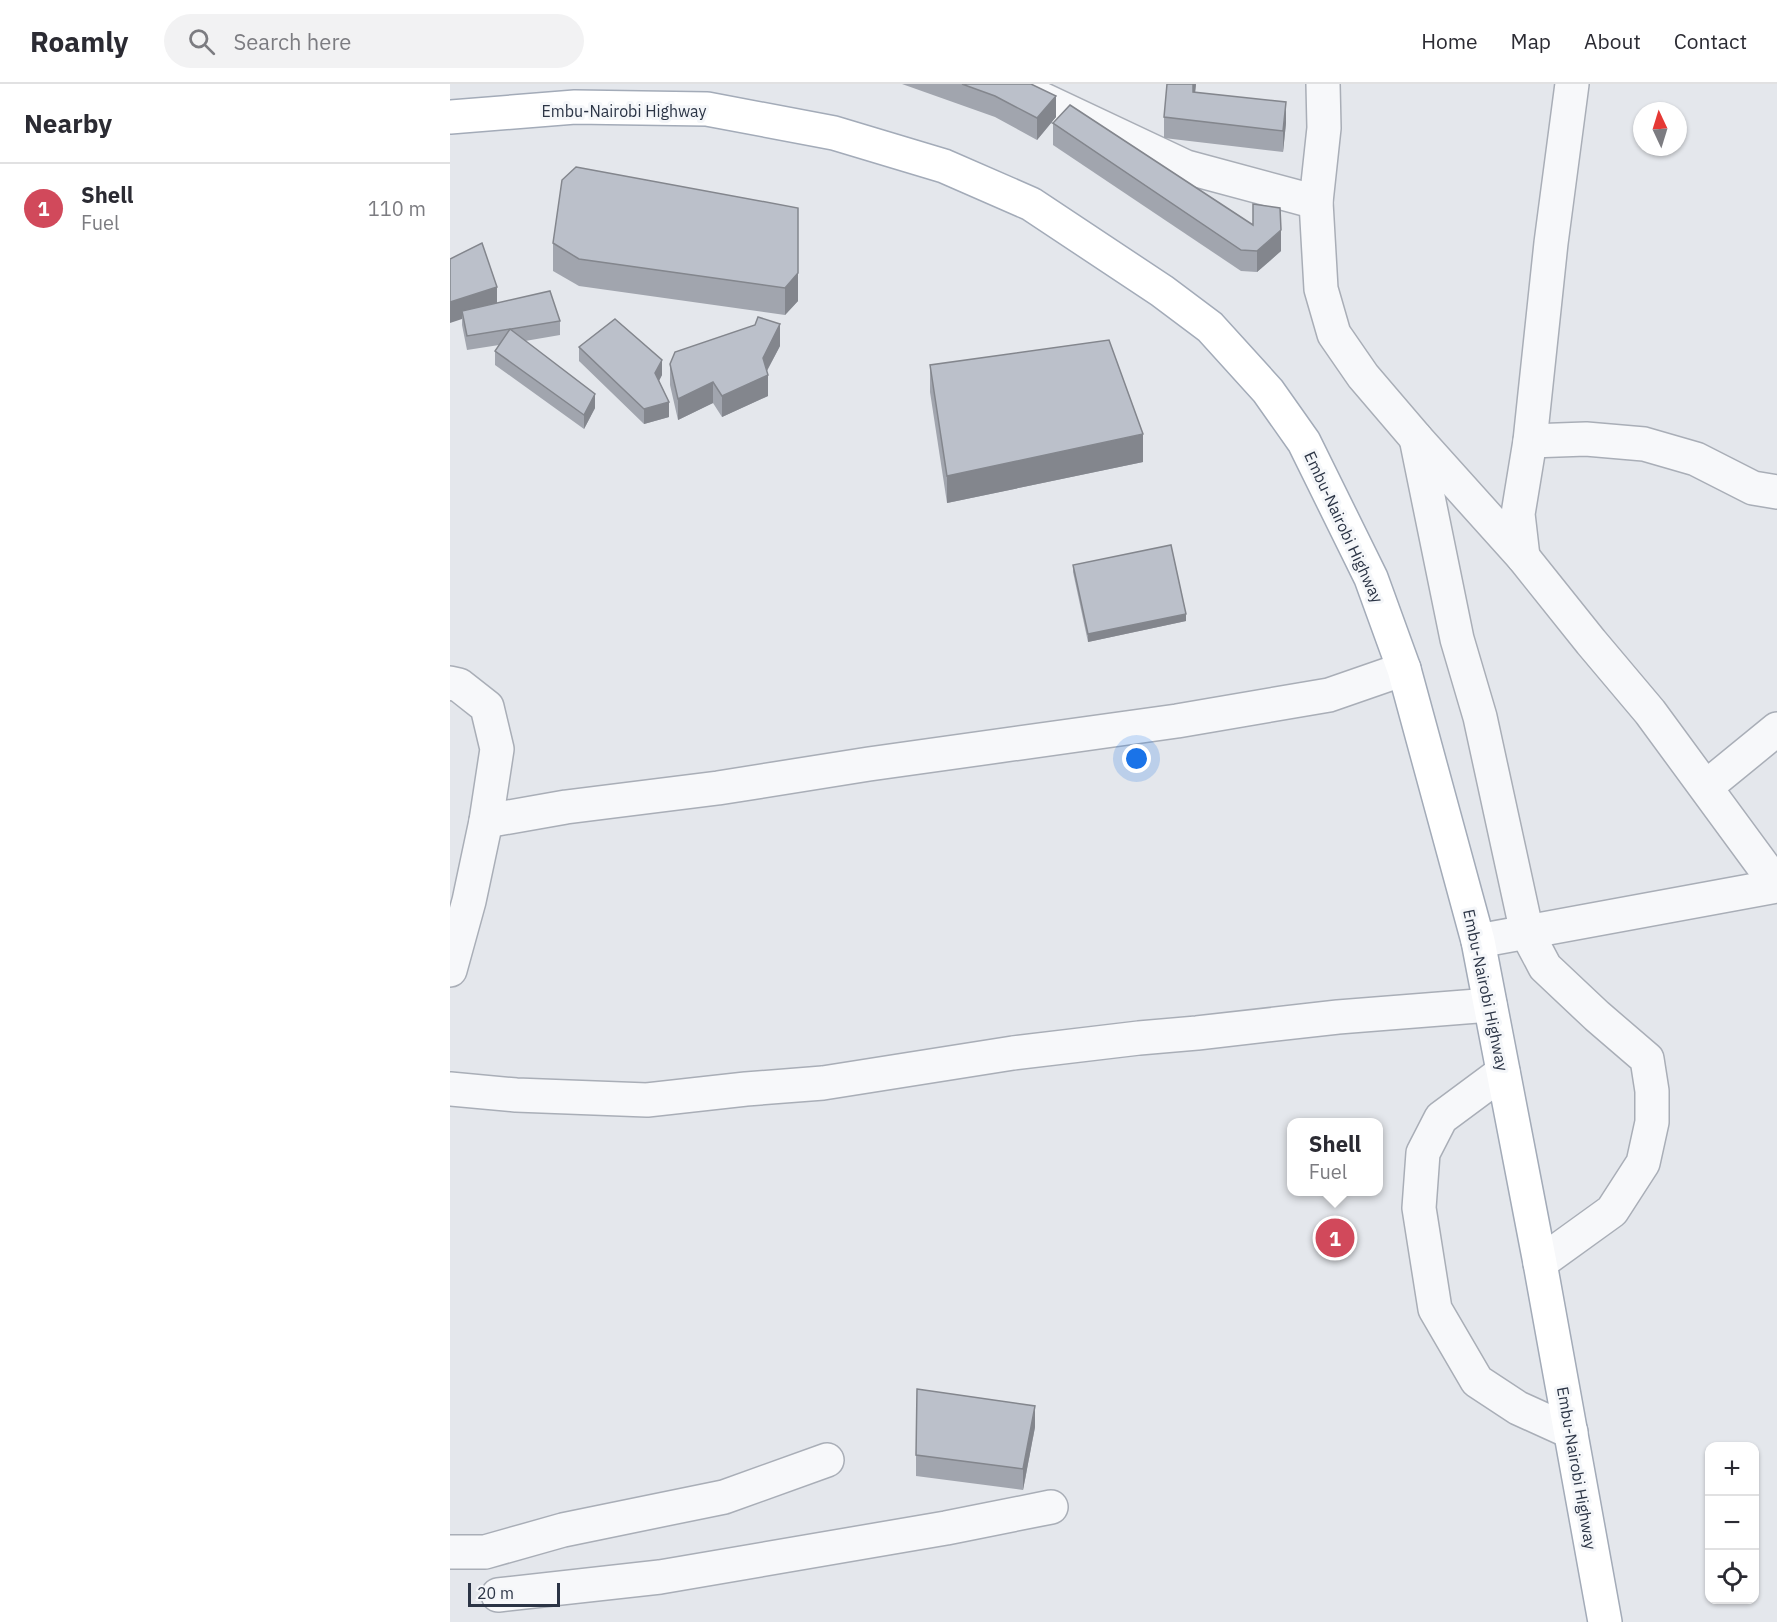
<!DOCTYPE html>
<meta charset="utf-8">
<style>
:root{--surface:#fff;--page:#f2f2f3;--text:#2b2b33;--muted:#7c7c81;--line:#e1e1e2;--accent:#d1495b}
body{margin:0;font-family:"IBM Plex Sans",sans-serif;background:var(--page);color:var(--text)}
.controls{position:absolute;right:18px;bottom:18px;display:grid;overflow:hidden;border-radius:12px;box-shadow:0 2px 4px #0004}
.controls button{width:54px;height:54px;display:grid;place-items:center;padding:0;border:0;border-bottom:2px solid var(--line);background:var(--surface);color:var(--text);font:30px sans-serif}
.compass{position:absolute;left:1183px;top:18px;width:54px;height:54px;border-radius:50%;background:var(--surface);box-shadow:0 2px 4px #0004;rotate:356deg}
.scale{position:absolute;left:18px;bottom:15px;width:92px;box-sizing:border-box;padding-left:6px;border:3px solid #2b3445;border-top:0;font-size:16px;line-height:21px;white-space:nowrap;color:#2b3445;-webkit-text-stroke:4px #f4f6f9;paint-order:stroke}
.you{position:absolute;left:687px;top:675px;width:21px;height:21px;margin:-15px;border:4px solid #fff;border-radius:50%;background:#1a73e8;box-shadow:0 0 0 9px #1a73e833}
.badge{display:grid;place-items:center;width:39px;height:39px;border-radius:50%;background:var(--accent);color:#fff;font-size:20px;font-weight:700}
.pin{position:absolute;translate:-50% -50%;border:3px solid #fff;box-shadow:0 2px 6px #0006}
.popup{position:absolute;left:837px;top:1034px;width:96px;height:78px;box-sizing:border-box;display:grid;place-content:center;border-radius:12px;background:var(--surface);filter:drop-shadow(0 2px 4px #0005);font-size:20px;white-space:nowrap;color:var(--muted)}
.popup b{font-size:22px;color:var(--text)}
.popup::after{content:'';position:absolute;left:50%;top:100%;margin-left:-12px;border:12px solid transparent;border-top-color:var(--surface)}
.list{margin:0;padding:0;list-style:none}
h2{display:flex;justify-content:space-between;align-items:center;height:78px;margin:0;padding:0 24px;font-size:26px}
h2 small{font-size:20px;font-weight:400;color:var(--muted)}
.list li{display:grid;grid-template-columns:39px 1fr auto;gap:18px;align-items:center;box-sizing:border-box;height:90px;padding:0 24px;border-top:2px solid var(--line)}
.list b{display:block;font-size:22px;white-space:nowrap}
.list p{margin:0;font-size:20px;white-space:nowrap;color:var(--muted)}
.list em{font-size:20px;font-style:normal;color:var(--muted)}
.icon{flex:none;width:33px;height:33px;fill:none;stroke:currentColor;stroke-width:2;stroke-linecap:round;stroke-linejoin:round}
.map{position:relative;flex:none;width:1327px;height:1538px;overflow:hidden}
header{display:flex;align-items:center;gap:36px;box-sizing:border-box;height:84px;padding:0 30px;background:var(--surface);border-bottom:2px solid var(--line)}
header strong{font-size:28px}
nav{display:flex;gap:33px;margin-inline-start:auto;font-size:21px}
.search{width:420px;height:54px;background:var(--page);display:flex;align-items:center;gap:15px;box-sizing:border-box;padding:0 21px;border-radius:33px;color:var(--muted);font-size:22px}
main{display:flex}
aside{flex:1;background:var(--surface)}
.map>svg:first-child{display:block}
.lines{fill:none;stroke-linecap:round;stroke-linejoin:round}
.minor-casing{stroke:#a9aeb7;stroke-width:36}
.major-casing{stroke:#a3abb8;stroke-width:36}
.minor{stroke:#f7f8fa;stroke-width:33}
.major{stroke:#fff;stroke-width:33}
.wall{fill:#a1a5ae}
.shaded-wall{fill:#83868d}
.building{fill:#bbc0ca;stroke:#83868d;stroke-width:1.5}
.labels{text-anchor:middle;stroke-width:6;stroke-linejoin:round;paint-order:stroke}
.street-label{font-size:16px;fill:#2b3445;stroke:#f4f6f9}
</style>
<header>
<strong>Roamly</strong>
<div class="search"><svg class="icon" aria-label="search" viewBox="0 0 24 24"><circle cx="10" cy="10" r="6"/><path d="M15 15l6 6"/></svg>Search here</div>
<nav><a>Home</a><a>Map</a><a>About</a><a>Contact</a></nav>
</header>
<main>
<aside>
<h2>Nearby<small></small></h2>
<ul class="list">
<li><span class="badge">1</span><div><b>Shell</b><p>Fuel</p></div><em>110 m</em></li>
</ul>
</aside>
<div class="map">
<svg width="1327" height="1538" viewBox="0 0 1327 1538">
<rect width="100%" height="100%" fill="#e4e7ec"/>
<g class="lines">
<g class="minor-casing">
<g id="minor">
<polyline points="560,0 736,83 866,118"/>
<polyline points="873,0 874,44 866,118 871,205 884,250 913,292 966,354 1073,473 1141,558 1200,628 1327,801"/>
<polyline points="966,354 1007,555 1030,633 1077,849 1095,883 1147,932 1197,975 1202,1007 1202,1038 1193,1079 1162,1127 1090,1179"/>
<polyline points="1080,357 1136,355 1194,360 1246,375 1303,404 1327,408"/>
<polyline points="1073,473 1068,430 1080,357 1101,159 1122,0"/>
<polyline points="0,599 9,601 37,623 47,665 36,737 19,817 0,886"/>
<polyline points="1256,703 1327,645"/>
<polyline points="36,737 116,723 268,704 419,680 727,637 879,611 954,585"/>
<polyline points="1028,857 1327,802"/>
<polyline points="1053,988 991,1034 973,1069 969,1124 985,1225 1027,1297 1068,1324 1121,1348"/>
<polyline points="0,1005 66,1011 197,1016 296,1005 373,999 563,969 689,954 747,949 888,933 1040,921"/>
<polyline points="0,1468 35,1468 113,1446 274,1413 377,1376"/>
<polyline points="48,1511 210,1493 496,1444 601,1423"/>
</g>
</g>
<g class="major-casing">
<polyline id="major" points="0,33 125,23 257,25 384,49 494,82 581,120 712,207 760,243 818,307 854,358 921,494 954,585 1028,857 1090,1179 1155,1538"/>
</g>
<use href="#minor" class="minor"/>
<use href="#major" class="major"/>
</g>
<g class="wall">
<polygon points="452,0 581,0 606,33 587,56 545,33"/>
<polygon points="746,0 745,8 836,39 833,68 714,54 714,33"/>
<polygon points="603,39 831,167 807,188 791,187 603,61"/>
<polygon points="348,124 348,217 335,231 129,202 103,187 103,159"/>
<polygon points="0,175 47,219 110,237 110,251 75,257 145,324 134,345 45,281 45,267 49,261 17,266 12,241 12,235"/>
<polygon points="330,262 317,287 318,312 272,333 263,319 228,336 220,301 220,280"/>
<polygon points="129,263 212,291 209,297 219,333 194,340 129,277"/>
<polygon points="480,281 693,378 497,419 480,308"/>
<polygon points="623,481 736,537 638,558 623,488"/>
<polygon points="585,1343 573,1406 466,1392 466,1371"/>
</g>
<g class="shaded-wall">
<polygon points="743,0 746,0 743,29"/>
<polygon points="606,12 606,33 587,56 587,34"/>
<polygon points="836,18 836,39 833,68 833,47"/>
<polygon points="348,124 348,217 335,231 335,204"/>
<polygon points="831,146 831,167 807,188 807,167"/>
<polygon points="47,203 47,224 12,227 12,235 0,239 0,218"/>
<polygon points="330,240 330,262 314,292 318,291 318,312 272,333 272,312 313,274"/>
<polygon points="212,276 212,291 205,304 205,289"/>
<polygon points="263,298 263,319 228,336 228,315"/>
<polygon points="145,310 145,324 134,345 134,331"/>
<polygon points="219,318 219,333 194,340 194,325"/>
<polygon points="693,350 693,378 497,419 497,392"/>
<polygon points="736,530 736,537 638,558 638,550"/>
<polygon points="585,1322 585,1343 573,1406 573,1385"/>
</g>
<g class="building">
<polygon points="512,0 581,0 606,12 587,34 545,12"/>
<polygon points="717,0 743,0 743,8 836,18 833,47 714,33"/>
<polygon points="620,21 803,141 803,120 830,124 831,146 807,167 791,166 603,39"/>
<polygon points="126,83 348,124 348,189 335,204 129,175 103,159 112,96"/>
<polygon points="32,159 47,203 0,218 0,175"/>
<polygon points="100,207 110,237 17,252 12,227"/>
<polygon points="308,233 330,240 313,274 318,291 272,312 263,298 228,315 220,280 225,268 305,241"/>
<polygon points="165,235 212,276 205,289 219,318 194,325 129,263"/>
<polygon points="60,245 145,310 134,331 45,267"/>
<polygon points="659,256 693,350 497,392 480,281"/>
<polygon points="721,461 736,530 638,550 623,481"/>
<polygon points="467,1305 585,1322 573,1385 466,1371"/>
</g>
<g class="labels">
<g class="street-label">
<text x="174" y="33">Embu-Nairobi Highway</text>
<text transform="translate(894 443) rotate(65)" y="6">Embu-Nairobi Highway</text>
<text transform="translate(1036 906) rotate(78)" y="6">Embu-Nairobi Highway</text>
<text transform="translate(1127 1384) rotate(80)" y="6">Embu-Nairobi Highway</text>
</g>
</g>
</svg>
<div class="controls">
<button>+</button>
<button>−</button>
<button><svg class="icon" aria-label="locate" viewBox="0 0 24 24"><circle cx="12" cy="12" r="6"/><path d="M12 2v4M12 18v4M2 12h4M18 12h4"/></svg></button>
</div>
<svg class="compass" viewBox="-18 -18 36 36"><path d="M0-13l5 13h-10z" fill="#e53935"/><path d="M0 13l5-13h-10z" fill="#7c7c81"/></svg>
<div class="scale">20 m</div>
<div class="you"></div>
<div class="pin badge" style="left:885px;top:1154px">1</div>
<div class="popup"><b>Shell</b>Fuel</div>
</div>
</main>
